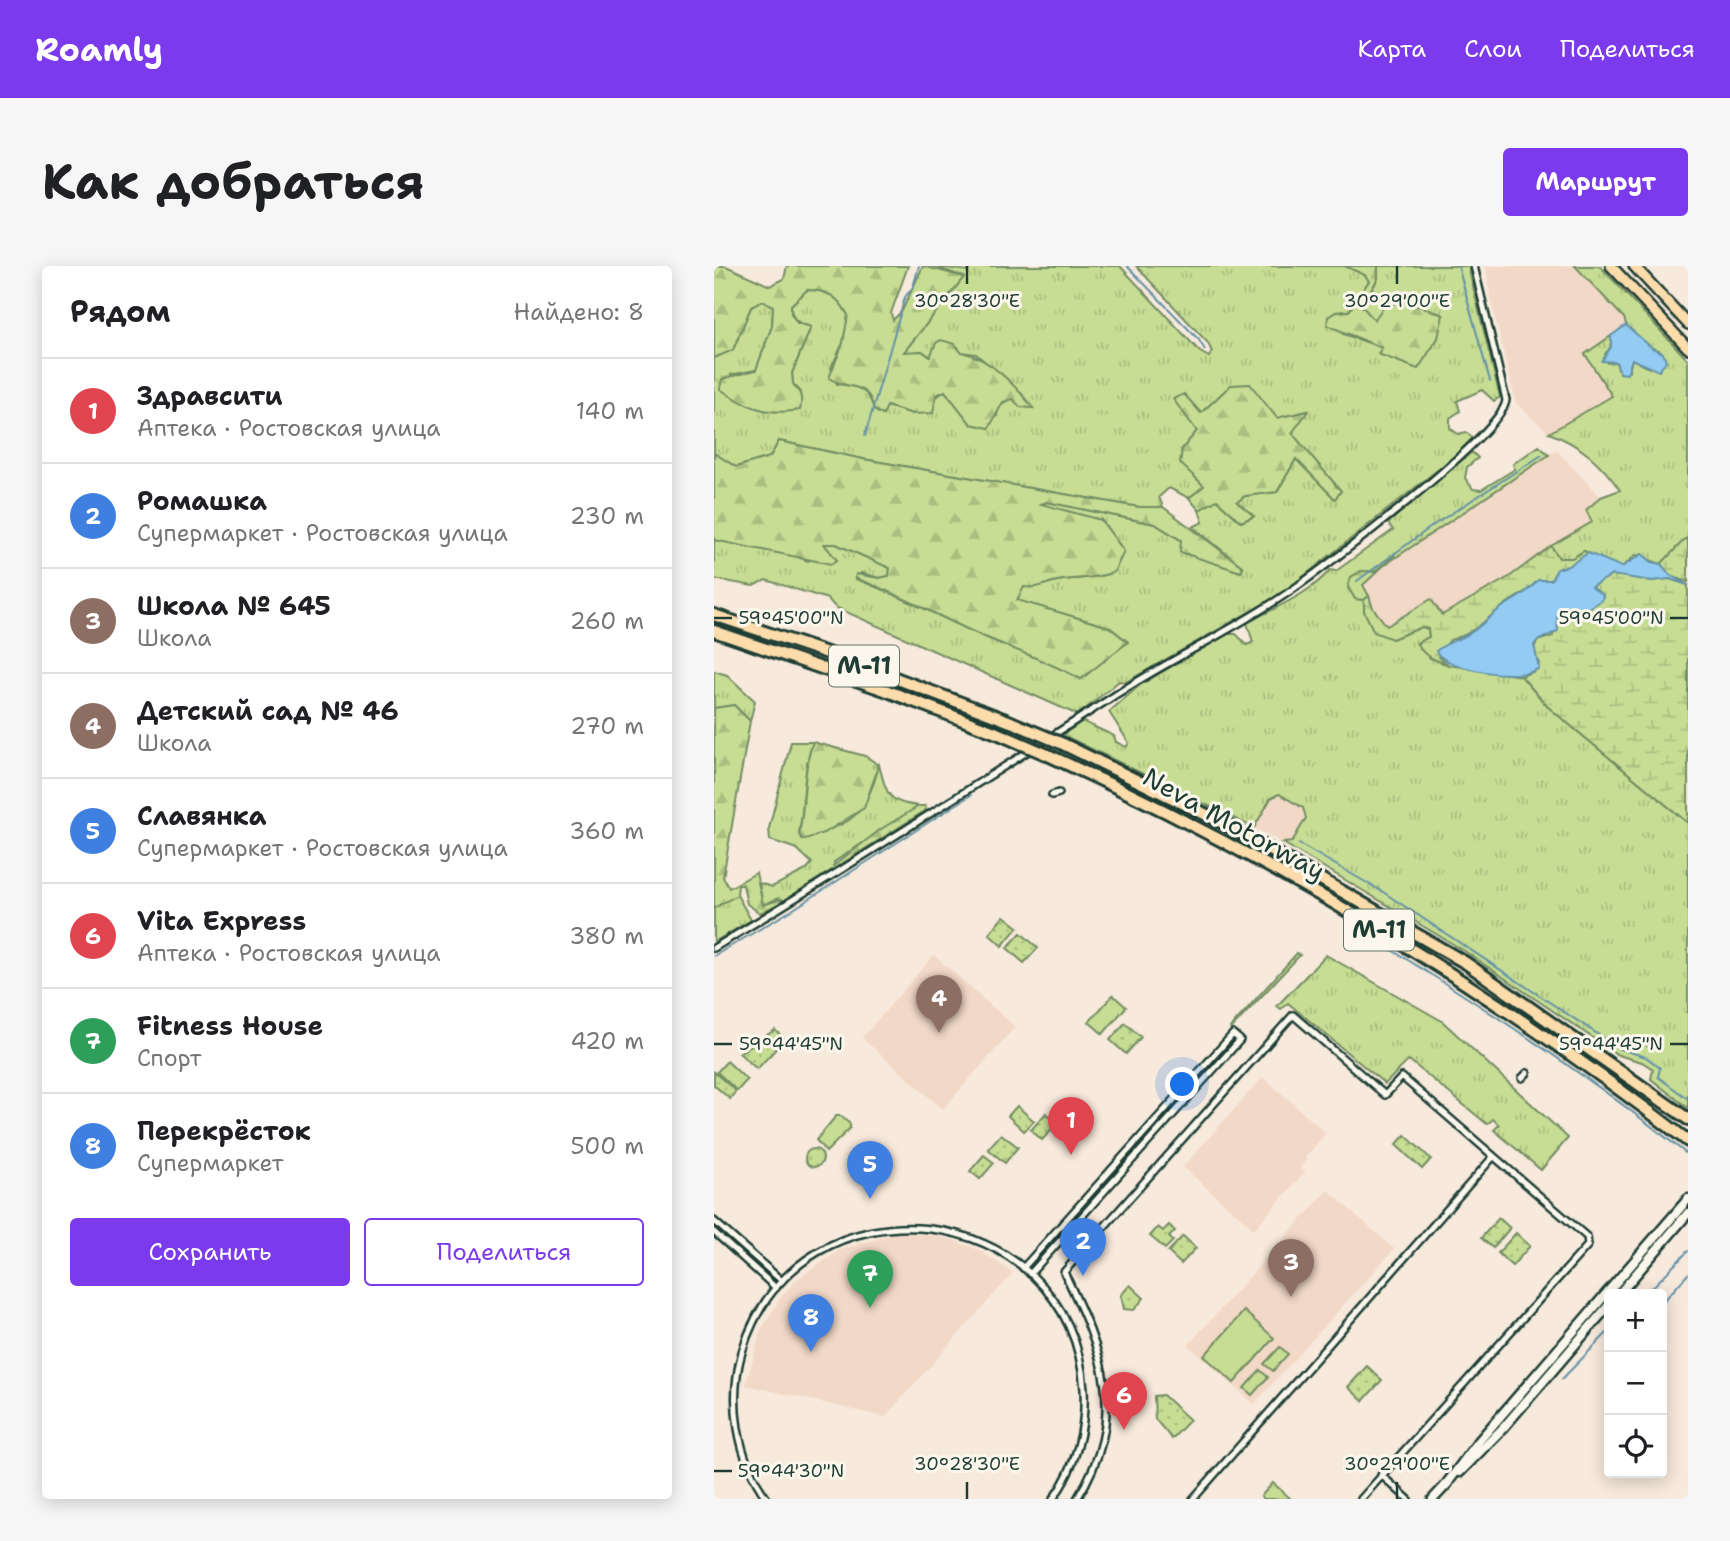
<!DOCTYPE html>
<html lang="ru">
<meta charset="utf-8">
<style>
:root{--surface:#fff;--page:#f6f6f6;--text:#202124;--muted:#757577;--line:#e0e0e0;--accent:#7c3aed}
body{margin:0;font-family:"Shantell Sans",sans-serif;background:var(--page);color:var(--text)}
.controls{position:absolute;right:21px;bottom:21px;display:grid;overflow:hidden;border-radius:7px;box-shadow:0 4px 18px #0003}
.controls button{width:63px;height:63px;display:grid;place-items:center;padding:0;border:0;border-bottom:2px solid var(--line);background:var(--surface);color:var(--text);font:35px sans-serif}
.you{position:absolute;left:469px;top:819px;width:24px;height:24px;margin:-18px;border:5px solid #fff;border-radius:50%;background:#1a73e8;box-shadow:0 0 0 10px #1a73e833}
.badge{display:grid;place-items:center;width:46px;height:46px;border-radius:50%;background:var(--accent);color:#fff;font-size:23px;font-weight:700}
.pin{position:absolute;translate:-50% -58px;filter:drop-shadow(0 2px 4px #0008)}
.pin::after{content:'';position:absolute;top:37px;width:24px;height:21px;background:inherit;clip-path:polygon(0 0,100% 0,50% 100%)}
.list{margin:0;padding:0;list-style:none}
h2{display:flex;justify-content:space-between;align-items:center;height:91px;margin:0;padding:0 28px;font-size:30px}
h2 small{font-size:23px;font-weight:400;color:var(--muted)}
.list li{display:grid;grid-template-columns:46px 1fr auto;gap:21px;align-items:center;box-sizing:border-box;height:105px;padding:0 28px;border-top:2px solid var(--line)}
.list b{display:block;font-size:26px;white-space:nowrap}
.list p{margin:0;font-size:23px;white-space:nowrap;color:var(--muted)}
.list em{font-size:23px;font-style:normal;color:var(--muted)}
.actions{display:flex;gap:14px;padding:21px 28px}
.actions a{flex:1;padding:16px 0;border:2px solid var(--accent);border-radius:7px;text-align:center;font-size:24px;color:var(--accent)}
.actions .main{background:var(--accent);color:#fff}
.icon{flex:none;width:38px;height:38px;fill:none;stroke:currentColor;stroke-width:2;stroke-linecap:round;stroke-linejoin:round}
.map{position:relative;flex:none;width:974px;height:1233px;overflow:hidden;border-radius:7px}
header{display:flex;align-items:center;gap:42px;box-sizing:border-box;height:98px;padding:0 35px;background:var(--accent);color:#fff}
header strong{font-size:33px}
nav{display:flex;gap:38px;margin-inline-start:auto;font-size:24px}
.intro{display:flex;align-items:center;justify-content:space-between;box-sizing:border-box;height:168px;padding:0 42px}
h1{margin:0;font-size:49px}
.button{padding:18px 32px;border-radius:7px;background:var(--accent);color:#fff;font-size:24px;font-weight:700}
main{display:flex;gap:42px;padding:0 42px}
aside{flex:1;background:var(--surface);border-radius:7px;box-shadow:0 4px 18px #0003}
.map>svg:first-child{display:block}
.built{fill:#f2d8c7}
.grass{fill:url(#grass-tufts);stroke:#738d64;stroke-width:2}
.forest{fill:url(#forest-firs);stroke:#738d64;stroke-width:2}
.wetland{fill:url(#wetland-marsh);stroke:#738d64;stroke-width:2}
.park{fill:url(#park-dots);stroke:#738d64;stroke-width:2}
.garden{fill:#c7dd93;stroke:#738d64;stroke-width:2}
.water{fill:#94cbf3;stroke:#6592a7;stroke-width:2}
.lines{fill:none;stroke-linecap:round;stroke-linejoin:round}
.stream{stroke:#6592a7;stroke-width:2}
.minor-casing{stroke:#1f3d34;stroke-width:10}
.secondary-casing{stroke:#1f3d34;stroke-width:13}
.trunk-casing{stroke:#1f3d34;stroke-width:14}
.motorway-casing{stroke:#1f3d34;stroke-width:16}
.minor{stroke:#fbf7ec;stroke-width:5}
.secondary{stroke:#fbf7ec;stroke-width:8}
.trunk{stroke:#fddcac;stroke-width:9}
.motorway{stroke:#fddcac;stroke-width:10}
.motorway-bridge-casing{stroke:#1f3d34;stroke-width:16;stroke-linecap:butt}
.motorway-bridge{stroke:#fddcac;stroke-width:10}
.ticks{fill:none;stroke:#1f3d34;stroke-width:2.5}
.labels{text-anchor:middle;stroke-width:6;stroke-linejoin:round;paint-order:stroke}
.shield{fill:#fbf7ec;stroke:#61756b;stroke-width:2}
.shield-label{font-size:24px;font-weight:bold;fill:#1f3d34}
.street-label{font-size:26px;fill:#1f3d34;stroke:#fbf7ec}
.ticks-label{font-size:18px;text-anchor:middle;fill:#1f3d34;stroke:#fbf7ec;stroke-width:6;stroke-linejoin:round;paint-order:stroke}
</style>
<header>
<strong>Roamly</strong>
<nav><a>Карта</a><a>Слои</a><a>Поделиться</a></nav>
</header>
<div class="intro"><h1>Как добраться</h1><a class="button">Маршрут</a></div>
<main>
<aside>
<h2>Рядом<small>Найдено: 8</small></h2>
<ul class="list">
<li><span class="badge" style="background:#e0444e">1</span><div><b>Здравсити</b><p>Аптека · Ростовская улица</p></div><em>140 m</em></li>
<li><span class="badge" style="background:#3f7fe0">2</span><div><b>Ромашка</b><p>Супермаркет · Ростовская улица</p></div><em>230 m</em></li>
<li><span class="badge" style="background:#8d6e63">3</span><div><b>Школа № 645</b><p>Школа</p></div><em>260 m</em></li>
<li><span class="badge" style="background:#8d6e63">4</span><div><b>Детский сад № 46</b><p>Школа</p></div><em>270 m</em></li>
<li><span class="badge" style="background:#3f7fe0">5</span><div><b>Славянка</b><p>Супермаркет · Ростовская улица</p></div><em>360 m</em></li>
<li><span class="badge" style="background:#e0444e">6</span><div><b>Vita Express</b><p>Аптека · Ростовская улица</p></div><em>380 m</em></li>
<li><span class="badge" style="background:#2e9e5b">7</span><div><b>Fitness House</b><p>Спорт</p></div><em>420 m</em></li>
<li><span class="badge" style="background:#3f7fe0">8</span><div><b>Перекрёсток</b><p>Супермаркет</p></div><em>500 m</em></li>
</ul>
<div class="actions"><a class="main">Сохранить</a><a>Поделиться</a></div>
</aside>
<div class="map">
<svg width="974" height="1233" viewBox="0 0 974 1233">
<defs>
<pattern id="grass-tufts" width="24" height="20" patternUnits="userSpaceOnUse" patternTransform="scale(1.75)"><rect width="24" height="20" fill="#c7dd93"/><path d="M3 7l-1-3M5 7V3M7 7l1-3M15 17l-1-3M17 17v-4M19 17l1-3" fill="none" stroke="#aabf7f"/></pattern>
<pattern id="forest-firs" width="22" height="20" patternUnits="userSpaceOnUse" patternTransform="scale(1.75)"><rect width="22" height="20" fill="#c7dd93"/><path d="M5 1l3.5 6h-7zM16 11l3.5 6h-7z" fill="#aabf7f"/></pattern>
<pattern id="wetland-marsh" width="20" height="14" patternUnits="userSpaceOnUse" patternTransform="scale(1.75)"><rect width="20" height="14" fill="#c7dd93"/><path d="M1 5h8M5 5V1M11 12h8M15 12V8" fill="none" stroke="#aabf7f"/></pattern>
<pattern id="park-dots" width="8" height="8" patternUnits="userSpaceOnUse" patternTransform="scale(1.75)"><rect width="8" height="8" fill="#c7dd93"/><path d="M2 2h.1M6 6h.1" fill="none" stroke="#aabf7f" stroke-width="1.8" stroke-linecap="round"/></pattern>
</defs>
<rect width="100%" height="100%" fill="#f7e9db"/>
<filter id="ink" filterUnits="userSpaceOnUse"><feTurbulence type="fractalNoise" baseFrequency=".0143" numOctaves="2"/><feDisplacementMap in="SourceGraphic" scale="14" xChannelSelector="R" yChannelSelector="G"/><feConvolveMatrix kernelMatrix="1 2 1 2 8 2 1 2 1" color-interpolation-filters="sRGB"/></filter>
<g filter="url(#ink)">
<g class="built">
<polygon points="772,0 861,0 910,52 912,59 872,88 898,129 835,167 802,137 776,30"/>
<polygon points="842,184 887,231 872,244 879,256 808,299 795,311 727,349 716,333 673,361 659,342 649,319 682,290"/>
<polygon points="536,510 609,521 579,576 569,577 529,556 541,539"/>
<polygon points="220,689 301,761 229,843 148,772"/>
<polygon points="549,811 612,867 591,892 593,895 586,902 591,906 540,963 469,901"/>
<polygon points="614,924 680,983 540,1138 474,1079"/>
<polygon points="182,967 216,969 239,974 265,984 299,1007 171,1151 32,1119 47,1064 67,1031 81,1015 126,984"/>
</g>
<g class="grass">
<path d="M218,0L254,5L257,0H406L486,86L495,91L498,86L494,77L422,0H631L651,9L655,15L635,45L622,46L614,51L629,68L669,82L664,87L729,49L688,34L660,55L648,40L664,13V0H754L786,131L780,135L768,124L743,135L746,145L736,152V162L744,168L752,166L761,174L570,326L412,416L405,415L364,449L121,341L114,333L52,314L39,320L0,313V274L68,285L94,295L113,286L109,278H122L176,302L175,310L165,312L147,307L142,313C185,329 222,349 264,368C298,383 333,395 367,413L413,375L395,361L303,335L309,320C324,323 329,318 343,315C363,311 380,314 400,306L410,285L387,254L325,239L333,236L441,258L505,298L526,306L529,301L479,261L489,256L485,244L503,234L527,256L539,251L523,236L531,230L563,226L582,193L620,232L627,225L577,167L593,145L563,152L517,119L487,147L460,133L483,165L468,183L490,220L475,232L455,222L445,231L449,241H425L149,193L65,175L56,191L22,201L0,187V92L19,83L37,41L48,35L59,40L58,60L42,104L16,109L86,125L79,118L78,107L97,61C84,57 77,54 77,39L93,24C115,24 123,31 135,49L129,77L117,102L123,118C144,120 155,123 160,144L169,149L172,140L199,148L231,125L257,158L283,150C283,134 296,135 308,128L262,88L246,86L244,81L219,87L217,91L208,85L189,87L250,11Z"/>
<path d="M861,0H886L974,94V271L947,298L922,289L908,301H903L870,285L858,292H845L837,280L878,256L872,244L887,231L906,224C886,196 867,179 835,167L898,130L871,88L897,70V81L891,88L893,97L902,96L904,103L915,105L918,93L935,102L945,84C932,82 913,66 910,52Z"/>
<path d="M825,180L835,189L660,306L647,305L641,333L650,334V345L678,373L708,361L714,363L715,371L703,377L716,392L735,399L807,410L833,440L974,557V842L937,813L939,803L928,796L904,789L749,684L569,577L578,576L592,552L589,542L565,528L557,532L540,562L349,469L368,455L400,470L402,476L412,481L415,477L395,446L426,419L513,368H522L533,379L539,376L533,357C560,342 596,328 616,304L622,305L679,264L674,257L758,186L764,192L753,201L751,212L759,223L767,224L801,203L799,198Z"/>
<polygon points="0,405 13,409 41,435 36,455 20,439 0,442"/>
<path d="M77,476H99C88,506 91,536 85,568C136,565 153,547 165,499C173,528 173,537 205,540L120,596L121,602L68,636L65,632L49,639L45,617L58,621L92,604L98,597L83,583L56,574L55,562Z"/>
<polygon points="23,629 37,654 0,676 0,642"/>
<polygon points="583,687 586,689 517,763 516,762"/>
<polygon points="612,689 728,755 854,872 827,904 780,864 785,859 779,853 773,858 695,794 671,818 574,737 567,743 563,740"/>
</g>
<g class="forest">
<path d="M0,0H12L56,20L70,13L73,0H194L177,47L179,54L188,45L209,0L250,11L190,86L208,85L216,91L222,77L227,74L241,78L247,86C275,91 301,119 319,142L306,141L299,133L289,136L275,162L257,158L231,125L222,129L219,147L199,148L173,140L169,149L160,144C153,112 135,126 115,112L129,77L134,49C124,31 115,24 93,24L77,39V48L83,57L97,61L78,107L79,118C87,127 89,132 86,144C54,150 32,141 6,123L8,113L42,104L58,60L59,40L48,35L37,41L19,84L0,92Z"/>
<polygon points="631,0 664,0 664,12 648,40 660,54 669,42 688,34 729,49 724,72 704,103 664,88 668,82 613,59 614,51 622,46 635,45 655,15 651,9"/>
<polygon points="536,118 563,152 594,145 578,167 627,225 621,233 582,193 563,226 531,230 523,236 540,250 527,256 503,234 485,244 475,232 490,220 466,197 468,183 483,165 459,133 470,128 487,147 517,119"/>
<path d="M65,175L149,193L425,241H449L529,301L527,306L466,286L467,274L441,258L333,236L327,238L387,254L410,285L400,306C380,314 363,311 343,315C329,318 324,323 310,321L303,334L395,361L414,376L367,413C333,395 298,383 264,368C222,349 185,328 141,312L142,308L165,312L175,310L176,302L122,278H110L123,294L117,298L0,274V187L22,201L56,191Z"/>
<polygon points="681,289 649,319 655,330 650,334 641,333 634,321 637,311 647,305 660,306"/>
<polygon points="20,439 36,455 9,611 15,622 42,607 49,639 68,633 68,636 46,647 33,638 29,619 24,619 23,629 0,642 0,442"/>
<path d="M99,476L151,490L165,499L150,542L112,566L89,574L85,568C92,536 88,506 99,476Z"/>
<polygon points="205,540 211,540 212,544 121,602 119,600 167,563"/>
</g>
<g class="wetland">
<polygon points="971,273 974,274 974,316 956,310 947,298"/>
<path d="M837,280L845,292H858L870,285L874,287L854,301H847L837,314H824C814,327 801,331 788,341C771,354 759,369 736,374L724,391L735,399C722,394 709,391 703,377L715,371L714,363L708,361L678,373L660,366L650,345V334L655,330L659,342L673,360L717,333L728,349L795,311Z"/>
<path d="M898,309L956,313L974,319V557L833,440L807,410L821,405L825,397C820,389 818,384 823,375L839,370L843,350L874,342L888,334L889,329L877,321Z"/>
</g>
<g class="park">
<polygon points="290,650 304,661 288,680 275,668"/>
<polygon points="307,667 324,682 310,697 293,682"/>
<polygon points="411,757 427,771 412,788 396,774"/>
<polygon points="61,764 71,773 43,803 25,787"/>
<polygon points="0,806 22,825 16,833 0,819"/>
<polygon points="303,840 320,855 310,865 294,850"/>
<polygon points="332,847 343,858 328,874 317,864"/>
<polygon points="287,868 304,881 291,897 274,883"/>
<polygon points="691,869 717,893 708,903 682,879"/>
<circle cx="100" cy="892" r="9"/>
<polygon points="270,889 280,897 266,913 256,905"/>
<polygon points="785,952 796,962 779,982 767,972"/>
<polygon points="455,959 461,965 455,971 459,975 451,983 436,970 444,961 449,965"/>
<polygon points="802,967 816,980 798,1000 784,987"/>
<polygon points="469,970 482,982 467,998 454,986"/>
<polygon points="416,1019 430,1032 420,1044 410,1043 407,1029"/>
<polygon points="653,1100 668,1114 649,1135 634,1121"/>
<polygon points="449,1129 476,1154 458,1173 441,1153 440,1130"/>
</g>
<g class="garden">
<polygon points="399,729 412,741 389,768 375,756"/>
<polygon points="13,795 33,814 23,825 3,806"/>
<polygon points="122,850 127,850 136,858 136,862 112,886 102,874"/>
<polygon points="530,1045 560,1072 520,1117 490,1090"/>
<polygon points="566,1081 574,1088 559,1105 550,1098"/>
<polygon points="546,1104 554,1111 538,1129 530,1122"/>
<polygon points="559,1217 577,1233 550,1233 547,1230"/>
</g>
<g class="water">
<polygon points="912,59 938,82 949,87 952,95 945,105 918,93 913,108 906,107 902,96 888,95 897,81 897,70"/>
<path d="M874,287L908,301L928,288L938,296L947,298L956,309L974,319L956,313L938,315L898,309L877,321L889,329L888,334L874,342L843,350L844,365L823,375L820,379L825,402C809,416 730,404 722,385C732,377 740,375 751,370C766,363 776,349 790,340C803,332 814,326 824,314H837L843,303L854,300Z"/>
</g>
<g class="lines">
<g class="stream">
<polyline points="249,0 254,0"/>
<polyline points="413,0 485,74 491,84"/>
<polyline points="744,0 776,115"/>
<polyline points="151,170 191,31 199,21 205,0"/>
<polyline points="643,315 721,258 828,189"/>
<polyline points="585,578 669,626 906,783 932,791 946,802 944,811 974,833"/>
<path d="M650,667C762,735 872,807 974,889"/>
<polyline points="0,690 78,644 257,529"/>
<polyline points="932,1028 974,985"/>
<polyline points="948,1037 974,1008"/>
<polyline points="848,1113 895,1065"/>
</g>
<g class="minor-casing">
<g id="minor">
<polyline points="338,529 345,527"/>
<path d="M0,682C136,600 270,514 403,428C458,392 518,365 572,328C608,304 790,167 792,134L760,0"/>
<polyline points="808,812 813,807"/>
<polyline points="0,955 68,1015"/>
<polyline points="0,966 62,1022"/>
<polyline points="309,1002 519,768 526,774 316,1008"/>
<polyline points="667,1209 694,1233"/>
<path d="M53,1233C23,1192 14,1135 28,1086C83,901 357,930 370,1123C372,1162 362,1201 339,1233"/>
<path d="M363,1233C415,1149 389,1087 350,1006L579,749L671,829L688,811L873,971L874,979L647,1233"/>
<polyline points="479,1233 779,891"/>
</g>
</g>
<g class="secondary-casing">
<g id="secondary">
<polyline points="905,1028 974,947"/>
<polyline points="746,1206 790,1161 895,1039"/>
<polyline points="731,1220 765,1175 974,933"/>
<polyline points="719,1233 734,1217"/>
</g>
</g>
<g class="trunk-casing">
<g id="trunk">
<polyline points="897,0 974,82"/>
<polyline points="920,0 974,58"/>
</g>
</g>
<g class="motorway-casing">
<g id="motorway">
<polyline points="0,349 131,393 297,456"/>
<polyline points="0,365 171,424 283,467"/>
<polyline points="349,478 513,559 752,697 974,853"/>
<path d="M334,489C561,593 776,722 974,875"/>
</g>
</g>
<use href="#minor" class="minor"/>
<use href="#secondary" class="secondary"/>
<use href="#trunk" class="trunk"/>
<use href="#motorway" class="motorway"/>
<g class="motorway-bridge-casing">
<g id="motorway-bridge">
<polyline points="297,456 349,478"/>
<polyline points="283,467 334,489"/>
</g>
</g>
<use href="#motorway-bridge" class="motorway-bridge"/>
</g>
</g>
<path class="ticks" d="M253,0V18M683,0V18M0,352H18M956,352H974M0,778H18M956,778H974M0,1205H18M253,1216V1233M683,1216V1233"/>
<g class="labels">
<g class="shield">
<rect x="115" y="379.5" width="70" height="41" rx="5"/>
<rect x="630" y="643.5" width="70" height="41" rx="5"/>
</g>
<g class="shield-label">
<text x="150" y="408">М-11</text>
<text x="665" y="672">М-11</text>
</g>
<g class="street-label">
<text transform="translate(520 558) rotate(29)" y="9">Neva Motorway</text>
</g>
</g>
<g class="ticks-label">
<text x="253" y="41">30°28'30"E</text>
<text x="683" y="41">30°29'00"E</text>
<text x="77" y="358">59°45'00"N</text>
<text x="897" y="358">59°45'00"N</text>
<text x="77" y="784">59°44'45"N</text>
<text x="897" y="784">59°44'45"N</text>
<text x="253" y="1204">30°28'30"E</text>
<text x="683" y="1204">30°29'00"E</text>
<text x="77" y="1211">59°44'30"N</text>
</g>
</svg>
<div class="controls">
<button>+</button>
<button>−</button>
<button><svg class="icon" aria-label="locate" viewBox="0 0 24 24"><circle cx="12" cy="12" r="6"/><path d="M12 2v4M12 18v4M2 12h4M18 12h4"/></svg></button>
</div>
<div class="you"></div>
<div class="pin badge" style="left:357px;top:889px;background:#e0444e">1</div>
<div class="pin badge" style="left:369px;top:1010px;background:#3f7fe0">2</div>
<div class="pin badge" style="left:577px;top:1031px;background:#8d6e63">3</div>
<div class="pin badge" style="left:225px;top:767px;background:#8d6e63">4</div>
<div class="pin badge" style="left:156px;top:933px;background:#3f7fe0">5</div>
<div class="pin badge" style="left:410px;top:1164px;background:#e0444e">6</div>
<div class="pin badge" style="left:156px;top:1042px;background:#2e9e5b">7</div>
<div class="pin badge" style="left:97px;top:1086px;background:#3f7fe0">8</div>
</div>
</main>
